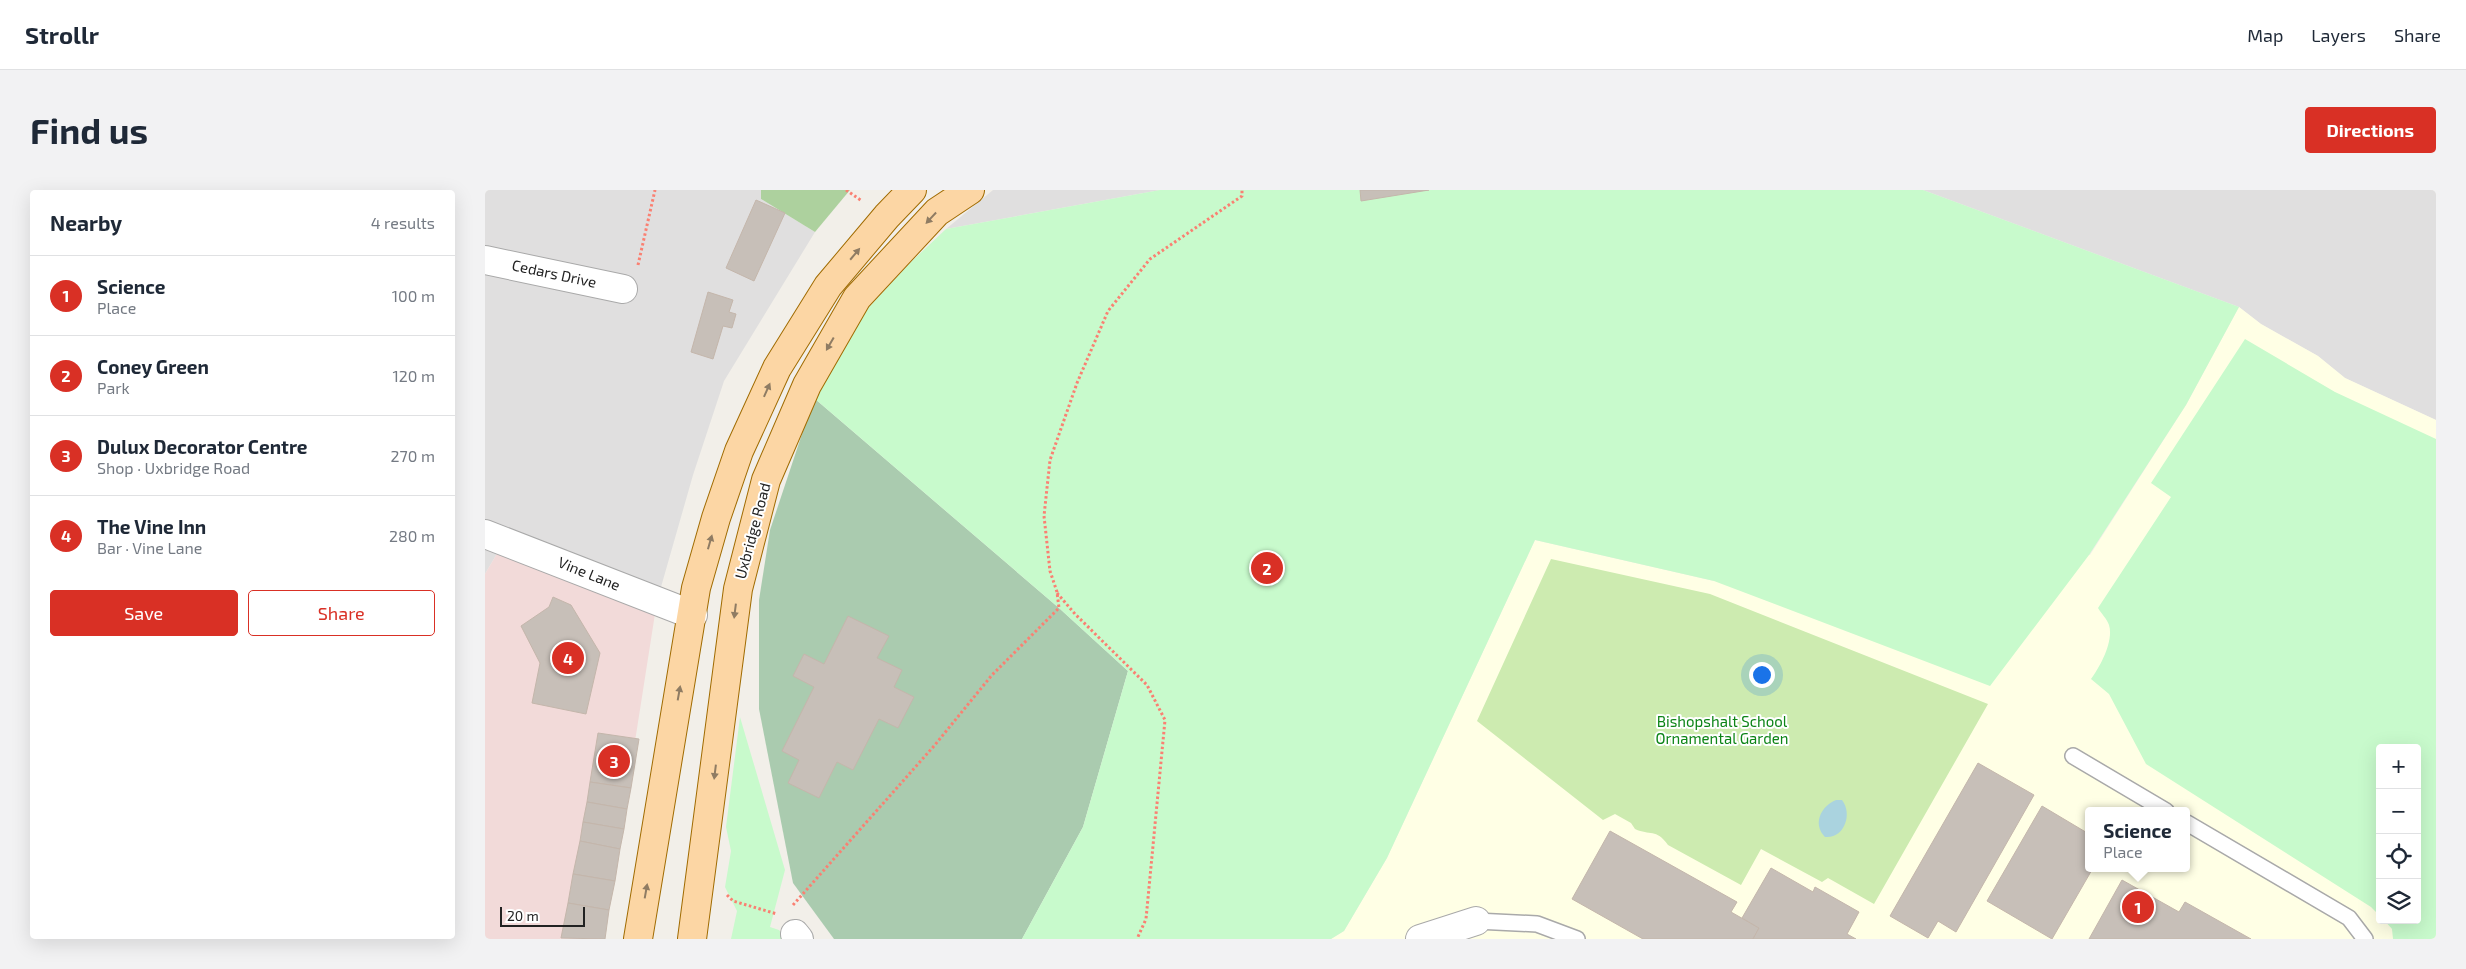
<!DOCTYPE html>
<meta charset="utf-8">
<style>
:root{--surface:#fff;--page:#f2f2f3;--text:#1f2937;--muted:#747a83;--line:#e0e1e3;--accent:#d93025}
body{margin:0;font-family:"Exo 2",sans-serif;background:var(--page);color:var(--text)}
.controls{position:absolute;right:15px;bottom:15px;display:grid;overflow:hidden;border-radius:5px;box-shadow:0 5px 20px #0002}
.controls button{width:45px;height:45px;display:grid;place-items:center;padding:0;border:0;border-bottom:1px solid var(--line);background:var(--surface);color:var(--text);font:25px sans-serif}
.scale{position:absolute;left:15px;bottom:12px;width:85px;box-sizing:border-box;padding-left:5px;border:2px solid #222;border-top:0;font-size:14px;line-height:18px;white-space:nowrap;color:#222;-webkit-text-stroke:4px #fff;paint-order:stroke}
.you{position:absolute;left:1276px;top:484px;width:18px;height:18px;margin:-12px;border:4px solid #fff;border-radius:50%;background:#1a73e8;box-shadow:0 0 0 8px #1a73e833}
.badge{display:grid;place-items:center;width:32px;height:32px;border-radius:50%;background:var(--accent);color:#fff;font-size:16px;font-weight:700}
.pin{position:absolute;translate:-50% -50%;border:2px solid #fff;box-shadow:0 1px 5px #0006}
.popup{position:absolute;left:1600px;top:617px;width:105px;height:65px;box-sizing:border-box;display:grid;place-content:center;border-radius:5px;background:var(--surface);filter:drop-shadow(0 1px 4px #0005);font-size:16px;white-space:nowrap;color:var(--muted)}
.popup b{font-size:19px;color:var(--text)}
.popup::after{content:'';position:absolute;left:50%;top:100%;margin-left:-10px;border:10px solid transparent;border-top-color:var(--surface)}
.list{margin:0;padding:0;list-style:none}
h2{display:flex;justify-content:space-between;align-items:center;height:65px;margin:0;padding:0 20px;font-size:21px}
h2 small{font-size:16px;font-weight:400;color:var(--muted)}
.list li{display:grid;grid-template-columns:32px 1fr auto;gap:15px;align-items:center;box-sizing:border-box;height:80px;padding:0 20px;border-top:1px solid var(--line)}
.list b{display:block;font-size:19px;white-space:nowrap}
.list p{margin:0;font-size:16px;white-space:nowrap;color:var(--muted)}
.list em{font-size:16px;font-style:normal;color:var(--muted)}
.actions{display:flex;gap:10px;padding:15px 20px}
.actions a{flex:1;padding:11px 0;border:1px solid var(--accent);border-radius:5px;text-align:center;font-size:18px;color:var(--accent)}
.actions .main{background:var(--accent);color:#fff}
.icon{flex:none;width:28px;height:28px;fill:none;stroke:currentColor;stroke-width:2;stroke-linecap:round;stroke-linejoin:round}
.map{position:relative;flex:none;width:1951px;height:749px;overflow:hidden;border-radius:5px}
header{display:flex;align-items:center;gap:30px;box-sizing:border-box;height:70px;padding:0 25px;background:var(--surface);border-bottom:1px solid var(--line)}
header strong{font-size:24px}
nav{display:flex;gap:28px;margin-inline-start:auto;font-size:18px}
.intro{display:flex;align-items:center;justify-content:space-between;box-sizing:border-box;height:120px;padding:0 30px}
h1{margin:0;font-size:35px}
.button{padding:12px 22px;border-radius:5px;background:var(--accent);color:#fff;font-size:18px;font-weight:700}
main{display:flex;gap:30px;padding:0 30px}
aside{flex:1;background:var(--surface);border-radius:5px;box-shadow:0 5px 20px #0002}
.map>svg:first-child{display:block}
.residential{fill:#e0dfdf}
.commercial{fill:#f2dad9}
.education{fill:#ffffe5;fill-rule:evenodd}
.grass{fill:#cdebb0}
.forest{fill:#add19e}
.cemetery{fill:#aacbaf}
.park{fill:#c8facc}
.water{fill:#aad3df}
.building{fill:#c7bfb8;stroke:#c4b6ab}
.lines{fill:none;stroke-linecap:round;stroke-linejoin:round}
.lane-casing{stroke:#a9a9a9;stroke-width:18}
.street-casing{stroke:#a9a9a9;stroke-width:30}
.primary-casing{stroke:#a06b00;stroke-width:30}
.path{stroke:#fa8072;stroke-width:3;stroke-dasharray:2.5 2.5;stroke-linecap:butt}
.lane{stroke:#fff;stroke-width:15}
.street{stroke:#fff;stroke-width:28}
.primary{stroke:#fcd6a4;stroke-width:28}
.oneway{fill:#8f7c63}
.labels{text-anchor:middle;stroke-width:4;stroke-linejoin:round;paint-order:stroke}
.street-label{font-size:15px;fill:#222;stroke:#fff}
.park-label{font-size:15px;fill:#0c8416;stroke:#fff}
</style>
<header>
<strong>Strollr</strong>
<nav><a>Map</a><a>Layers</a><a>Share</a></nav>
</header>
<div class="intro"><h1>Find us</h1><a class="button">Directions</a></div>
<main>
<aside>
<h2>Nearby<small>4 results</small></h2>
<ul class="list">
<li><span class="badge">1</span><div><b>Science</b><p>Place</p></div><em>100 m</em></li>
<li><span class="badge">2</span><div><b>Coney Green</b><p>Park</p></div><em>120 m</em></li>
<li><span class="badge">3</span><div><b>Dulux Decorator Centre</b><p>Shop · Uxbridge Road</p></div><em>270 m</em></li>
<li><span class="badge">4</span><div><b>The Vine Inn</b><p>Bar · Vine Lane</p></div><em>280 m</em></li>
</ul>
<div class="actions"><a class="main">Save</a><a>Share</a></div>
</aside>
<div class="map">
<svg width="1951" height="749" viewBox="0 0 1951 749">
<rect width="100%" height="100%" fill="#f2efe9"/>
<g class="residential">
<polygon points="0,0 276,0 276,9 330,42 239,191 208,285 172,411 20,350 0,384"/>
<polygon points="508,0 675,0 461,39"/>
<polygon points="1438,0 1951,0 1951,230 1860,188 1833,166 1776,134 1754,117"/>
</g>
<polygon class="commercial" points="20,350 172,411 119,749 0,749 0,384"/>
<path class="education" d="M1754,117L1776,134L1833,166L1860,188L1951,230V749H846L859,741L902,668L1050,350L1229,391L1605,365L1701,215ZM1895,558H1932V730H1895ZM1604,621H1702V678H1604Z"/>
<path class="grass" d="M1066,369L1225,404L1503,514L1389,714L1343,688L1337,692L1276,659L1256,695L1183,655C1171,638 1165,646 1150,639L1146,633L1130,624L1118,630L992,531Z"/>
<polygon class="forest" points="276,0 365,0 330,42 276,9"/>
<polygon class="cemetery" points="329,208 574,418 643,481 598,637 537,749 349,749 308,693 274,519 274,410 285,340"/>
<g class="park">
<polygon points="675,0 1438,0 1754,117 1701,215 1604,365 1505,496 1229,391 1050,350 902,668 859,741 846,749 537,749 598,637 643,481 574,418 329,208 372,130 425,73 461,39"/>
<path d="M1760,149L1850,202L1951,249V749H1908L1907,739L1899,730H1932V558H1895V726L1886,717L1661,574L1624,504L1606,489C1615,477 1629,451 1624,435C1622,429 1616,423 1613,418L1686,307L1666,293Z"/>
<polygon points="255,527 300,680 285,737 294,740 302,749 246,749 252,721 240,697 246,661 241,637"/>
</g>
<path class="water" d="M1351,610H1357C1368,624 1359,649 1340,647C1327,634 1336,616 1351,610Z"/>
<g class="building">
<polygon points="875,0 944,0 876,11"/>
<polygon points="271,10 300,23 269,91 241,78"/>
<polygon points="223,102 248,110 244,122 251,124 247,138 238,136 228,169 206,162"/>
<polygon points="68,407 86,415 115,463 101,524 47,513 55,473 36,436 64,417"/>
<polygon points="363,426 404,446 392,468 417,480 409,497 429,507 413,538 394,529 368,580 352,572 334,608 303,593 314,570 297,561 329,497 308,486 319,464 339,474"/>
<polygon points="113,543 154,549 146,598 105,592"/>
<polygon points="1493,573 1549,605 1471,742 1453,731 1443,748 1405,726"/>
<polygon points="105,592 146,598 142,619 102,612"/>
<polygon points="102,612 142,619 139,639 98,632"/>
<polygon points="1557,616 1604,644 1604,678 1608,678 1567,749 1502,711"/>
<polygon points="98,632 139,639 135,659 95,651"/>
<polygon points="1125,641 1252,712 1246,722 1274,738 1268,749 1158,749 1087,709"/>
<polygon points="95,651 135,659 130,691 88,684"/>
<polygon points="1286,678 1328,702 1330,697 1374,722 1362,744 1371,749 1268,749 1274,738 1257,728"/>
<polygon points="88,684 130,691 124,720 83,713"/>
<polygon points="1637,690 1694,722 1700,712 1766,749 1604,749"/>
<polygon points="83,713 124,720 120,749 76,748"/>
</g>
<g class="lines">
<g class="lane-casing">
<g id="lane">
<polyline points="1588,566 1681,621"/>
<polyline points="1702,633 1864,728 1880,749"/>
<polyline points="991,731 1052,734 1092,749"/>
</g>
</g>
<g class="street-casing">
<g id="street">
<polyline points="0,70 138,99"/>
<polyline points="0,344 208,425"/>
<polyline points="310,744 314,749"/>
<polyline points="935,749 991,731"/>
</g>
</g>
<g class="primary-casing">
<g id="primary">
<polyline points="153,749 211,398 231,328 254,261 292,178 343,96 402,26 427,0"/>
<polyline points="207,749 253,399 281,290 322,195 372,108 452,22 485,0"/>
</g>
</g>
<g class="path">
<polyline points="361,0 377,11"/>
<polyline points="153,75 170,0"/>
<polyline points="572,403 590,424 662,495 680,530 661,729 652,749"/>
<polyline points="242,705 248,711 292,724"/>
<polyline points="308,715 449,556 507,485 574,418 572,402 565,381 559,326 565,270 592,193 623,121 665,69 757,6 757,0"/>
</g>
<use href="#lane" class="lane"/>
<use href="#street" class="street"/>
<use href="#primary" class="primary"/>
</g>
<defs><path id="oneway-solid" d="M-6-.8H1V-3.2L6.5 0L1 3.2V.8H-6Z" transform="scale(1.25)"/></defs>
<g class="oneway">
<use href="#oneway-solid" transform="translate(446 28) rotate(133)"/>
<use href="#oneway-solid" transform="translate(370 64) rotate(-50)"/>
<use href="#oneway-solid" transform="translate(345 154) rotate(120)"/>
<use href="#oneway-solid" transform="translate(282 200) rotate(-66)"/>
<use href="#oneway-solid" transform="translate(225 352) rotate(-74)"/>
<use href="#oneway-solid" transform="translate(250 421) rotate(97)"/>
<use href="#oneway-solid" transform="translate(194 503) rotate(-80)"/>
<use href="#oneway-solid" transform="translate(230 582) rotate(97)"/>
<use href="#oneway-solid" transform="translate(161 701) rotate(-80)"/>
</g>
<g class="labels">
<g class="street-label">
<text transform="translate(69 84) rotate(12)" y="5">Cedars Drive</text>
<text transform="translate(268 341) rotate(-75)" y="5">Uxbridge Road</text>
<text transform="translate(104 384) rotate(22)" y="5">Vine Lane</text>
</g>
<g class="park-label">
<text x="1237" y="537">Bishopshalt School<tspan x="1237" dy="17">Ornamental Garden</tspan></text>
</g>
</g>
</svg>
<div class="controls">
<button>+</button>
<button>−</button>
<button><svg class="icon" aria-label="locate" viewBox="0 0 24 24"><circle cx="12" cy="12" r="6"/><path d="M12 2v4M12 18v4M2 12h4M18 12h4"/></svg></button>
<button><svg class="icon" aria-label="layers" viewBox="0 0 24 24"><path d="M12 4l9 5-9 5-9-5zM3 14l9 5 9-5"/></svg></button>
</div>
<div class="scale">20 m</div>
<div class="you"></div>
<div class="pin badge" style="left:1653px;top:717px">1</div>
<div class="popup"><b>Science</b>Place</div>
<div class="pin badge" style="left:782px;top:378px">2</div>
<div class="pin badge" style="left:129px;top:571px">3</div>
<div class="pin badge" style="left:83px;top:468px">4</div>
</div>
</main>
